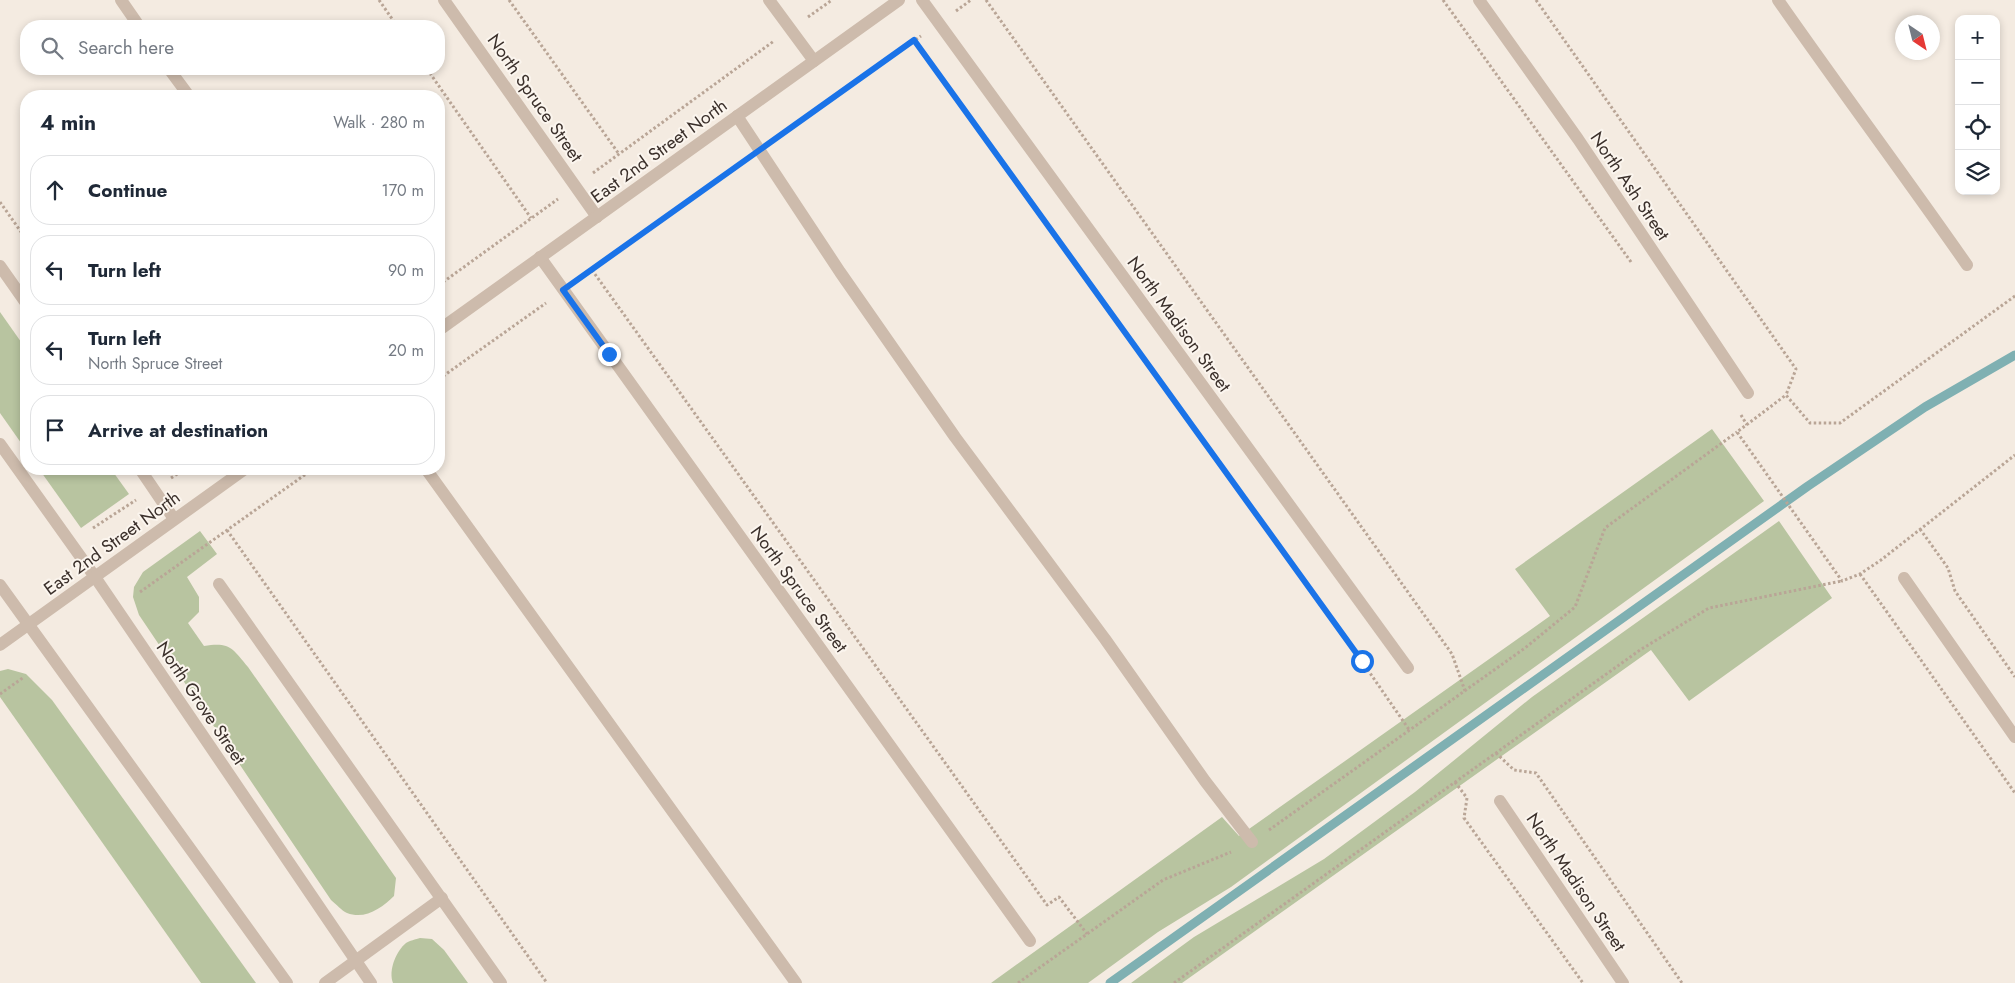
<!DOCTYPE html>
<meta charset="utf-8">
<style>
:root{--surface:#fff;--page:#f2f2f3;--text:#1f2937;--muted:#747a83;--line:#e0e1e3}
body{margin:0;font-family:Jost,sans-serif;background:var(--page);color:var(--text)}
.controls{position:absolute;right:15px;top:15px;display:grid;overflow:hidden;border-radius:10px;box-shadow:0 2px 8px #0003}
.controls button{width:45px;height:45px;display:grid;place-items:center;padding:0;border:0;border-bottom:1px solid var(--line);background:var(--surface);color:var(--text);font:25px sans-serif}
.compass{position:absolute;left:1895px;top:15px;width:45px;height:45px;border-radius:50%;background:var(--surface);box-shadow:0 2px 8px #0003;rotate:145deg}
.stop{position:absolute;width:15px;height:15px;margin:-11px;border:4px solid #1a73e8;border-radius:50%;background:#fff}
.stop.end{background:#1a73e8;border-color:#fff;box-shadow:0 1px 5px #0008}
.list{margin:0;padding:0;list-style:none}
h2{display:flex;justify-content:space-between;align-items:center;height:65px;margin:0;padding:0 20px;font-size:21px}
h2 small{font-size:16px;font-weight:400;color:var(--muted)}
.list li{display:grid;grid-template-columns:32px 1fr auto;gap:15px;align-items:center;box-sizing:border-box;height:70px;margin:0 10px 10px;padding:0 10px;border:1px solid var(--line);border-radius:20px}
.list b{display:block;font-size:19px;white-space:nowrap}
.list p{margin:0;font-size:16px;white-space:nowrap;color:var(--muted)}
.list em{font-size:16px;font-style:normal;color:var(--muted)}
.icon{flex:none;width:28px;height:28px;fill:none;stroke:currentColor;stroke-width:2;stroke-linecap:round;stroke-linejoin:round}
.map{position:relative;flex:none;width:2015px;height:983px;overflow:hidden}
.search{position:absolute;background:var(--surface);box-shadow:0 2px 8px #0003;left:20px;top:20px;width:425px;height:55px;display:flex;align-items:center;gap:12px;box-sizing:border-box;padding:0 18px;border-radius:20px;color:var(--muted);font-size:19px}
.panel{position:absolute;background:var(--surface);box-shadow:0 2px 8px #0003;left:20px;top:90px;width:425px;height:385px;border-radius:20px}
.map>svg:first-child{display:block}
.green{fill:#b8c4a0}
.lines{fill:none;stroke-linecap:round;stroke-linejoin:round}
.stream{stroke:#7fb0b2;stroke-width:9}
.path{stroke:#b9a596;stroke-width:3;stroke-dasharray:2.5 2.5;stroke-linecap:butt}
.minor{stroke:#cdbbac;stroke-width:12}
.route{stroke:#1a73e8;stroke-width:6}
.labels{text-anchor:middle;stroke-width:4;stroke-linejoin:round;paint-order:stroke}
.street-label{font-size:18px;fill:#3b302b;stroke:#fbf5ee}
</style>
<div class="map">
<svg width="2015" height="983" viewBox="0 0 2015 983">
<rect width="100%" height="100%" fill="#f4ebe1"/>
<g class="green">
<polygon points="0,312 26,349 26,450 0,413"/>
<polygon points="1712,429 1764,501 1231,887 1158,932 1088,983 991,983 1222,817 1239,836 1550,616 1515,569"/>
<polygon points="39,469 111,469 129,494 81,528"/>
<polygon points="1779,521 1832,598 1689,701 1651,650 1182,983 1131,983 1194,937 1324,859 1415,792 1532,697"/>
<path d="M200,531L217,554L187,577L199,597V612L188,623L204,646C230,642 232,648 248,667L396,878L394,896C382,908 365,920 347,913C342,911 336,904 331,900L139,615L133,597L134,587L143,572Z"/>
<polygon points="8,669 26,674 52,700 256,983 201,983 0,697 0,671"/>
<path d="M420,938L432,939L444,950L468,983H393C388,971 396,951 406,943C409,941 416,939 420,938Z"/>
</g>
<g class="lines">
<polyline class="stream" points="1110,983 1808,486 1925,407 2015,355"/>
<g class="path">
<polyline points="379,0 397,26"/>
<polyline points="509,0 619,154"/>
<polyline points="986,0 1452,654 1465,691"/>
<polyline points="1443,0 1631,262"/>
<polyline points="1536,0 1796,369 1786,395"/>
<polyline points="956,11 971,0"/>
<polyline points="808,17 832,0"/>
<polyline points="914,41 1352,647 1410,731"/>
<polyline points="427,69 531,218"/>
<polyline points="777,138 921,36"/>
<polyline points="593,173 774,41"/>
<polyline points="0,202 26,239"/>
<polyline points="592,270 1047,905 1059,897 1087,934"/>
<polyline points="582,277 741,163"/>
<polyline points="439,285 558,199"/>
<polyline points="2015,296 1840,423 1810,423 1786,395 1737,432 1842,581 1860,574 1881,560 2015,455"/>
<polyline points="439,379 546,303"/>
<polyline points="1741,415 1747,425"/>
<polyline points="171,478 185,469"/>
<polyline points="93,528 136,500"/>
<polyline points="1920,529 1948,568 1955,591 2015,677"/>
<polyline points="227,530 547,983"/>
<polyline points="1860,574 2015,793"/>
<polyline points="140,592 313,469"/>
<polyline points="0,694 24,677"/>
<polyline points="1496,753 1514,770 1536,773 1682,983"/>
<polyline points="1455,782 1467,798 1464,818 1583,983"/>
<polyline points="1269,830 1525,648 1575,607 1605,528 1737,432"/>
<polyline points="1018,983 1163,880 1231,852"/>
<polyline points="1174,983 1640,650 1709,608 1842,581"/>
</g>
<g class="minor">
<polyline points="121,0 139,26"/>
<polyline points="444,0 597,217"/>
<polyline points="769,0 814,61"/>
<polyline points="922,0 1408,668"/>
<polyline points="1479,0 1578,139 1748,393"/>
<path d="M1778,0C1840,89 1905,176 1967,265"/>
<polyline points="169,69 189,96"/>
<polyline points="737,116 840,272 955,437 1105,639 1205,781 1252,842"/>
<polyline points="540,257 1030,941"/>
<polyline points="0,266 26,303"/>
<polyline points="439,330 899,0"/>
<polyline points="0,444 95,577 371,983"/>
<polyline points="140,469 174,519"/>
<polyline points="426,469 796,983"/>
<polyline points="1904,578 2015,737"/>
<polyline points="219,584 501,983"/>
<polyline points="0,585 287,983"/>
<polyline points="0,645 245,469"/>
<polyline points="1500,801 1623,983"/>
<polyline points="325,983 442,898"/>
</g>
</g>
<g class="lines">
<polyline class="route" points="609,354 563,290 914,40 1362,661"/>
</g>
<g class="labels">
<g class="street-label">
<text transform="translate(535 98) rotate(55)" y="6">North Spruce Street</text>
<text transform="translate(659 151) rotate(-36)" y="6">East 2nd Street North</text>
<text transform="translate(1630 186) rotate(56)" y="6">North Ash Street</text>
<text transform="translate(1179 324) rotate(54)" y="6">North Madison Street</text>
<text transform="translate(112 543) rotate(-36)" y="6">East 2nd Street North</text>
<text transform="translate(799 589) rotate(54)" y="6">North Spruce Street</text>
<text transform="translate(201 703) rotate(56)" y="6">North Grove Street</text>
<text transform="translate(1576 882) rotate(56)" y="6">North Madison Street</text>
</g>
</g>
</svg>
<div class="controls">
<button>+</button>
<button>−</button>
<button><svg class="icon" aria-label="locate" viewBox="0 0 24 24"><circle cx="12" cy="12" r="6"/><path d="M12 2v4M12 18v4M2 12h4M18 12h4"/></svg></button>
<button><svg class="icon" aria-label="layers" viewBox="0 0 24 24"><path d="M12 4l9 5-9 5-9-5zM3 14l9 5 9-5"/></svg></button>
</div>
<svg class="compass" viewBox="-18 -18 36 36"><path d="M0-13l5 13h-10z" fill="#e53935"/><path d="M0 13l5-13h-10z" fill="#747a83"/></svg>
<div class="stop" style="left:1362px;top:661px"></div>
<div class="stop end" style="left:609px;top:354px"></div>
<div class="search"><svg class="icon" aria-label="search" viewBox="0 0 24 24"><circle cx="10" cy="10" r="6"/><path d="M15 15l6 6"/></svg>Search here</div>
<section class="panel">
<h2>4 min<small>Walk · 280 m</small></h2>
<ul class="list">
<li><svg class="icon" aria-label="ahead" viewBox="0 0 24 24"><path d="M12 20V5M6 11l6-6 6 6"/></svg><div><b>Continue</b></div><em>170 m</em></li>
<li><svg class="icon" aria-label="left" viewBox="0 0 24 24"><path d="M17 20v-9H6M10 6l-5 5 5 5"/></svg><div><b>Turn left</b></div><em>90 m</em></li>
<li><svg class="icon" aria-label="left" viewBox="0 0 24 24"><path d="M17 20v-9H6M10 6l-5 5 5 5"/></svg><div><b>Turn left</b><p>North Spruce Street</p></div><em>20 m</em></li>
<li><svg class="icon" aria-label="arrive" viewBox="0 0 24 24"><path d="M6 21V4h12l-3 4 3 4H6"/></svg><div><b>Arrive at destination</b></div></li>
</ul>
</section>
</div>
